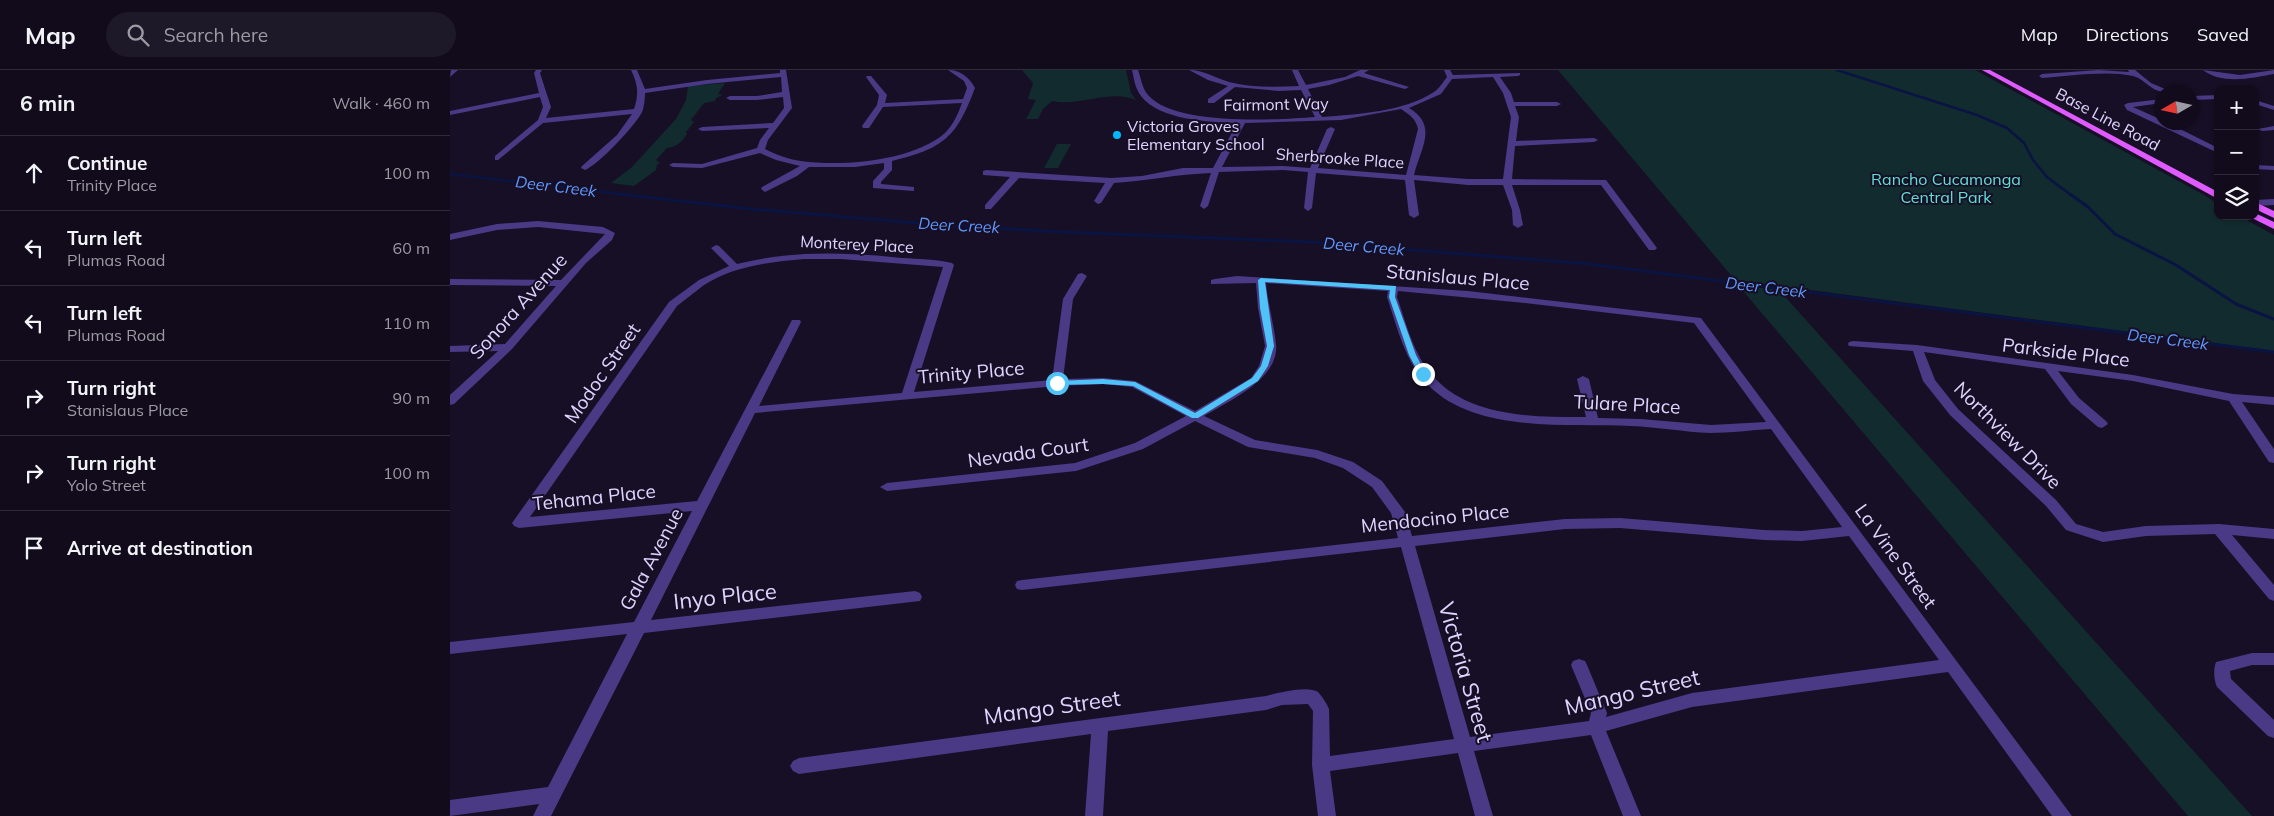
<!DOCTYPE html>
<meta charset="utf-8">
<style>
:root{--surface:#110b1c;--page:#1e1929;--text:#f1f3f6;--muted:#9c9ba3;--line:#302b3b}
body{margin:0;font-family:Mulish,sans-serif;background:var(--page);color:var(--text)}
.controls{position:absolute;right:15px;top:15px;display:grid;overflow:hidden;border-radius:10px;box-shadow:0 1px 4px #0004}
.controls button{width:45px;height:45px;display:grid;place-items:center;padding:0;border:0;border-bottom:1px solid var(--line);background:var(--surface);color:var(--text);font:25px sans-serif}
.compass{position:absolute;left:1704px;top:15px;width:45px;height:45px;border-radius:50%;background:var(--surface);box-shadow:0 1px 4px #0004;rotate:261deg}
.stop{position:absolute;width:15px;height:15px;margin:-11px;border:4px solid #4fc3f7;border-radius:50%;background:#fff}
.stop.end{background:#4fc3f7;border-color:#fff;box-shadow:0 1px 5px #0008}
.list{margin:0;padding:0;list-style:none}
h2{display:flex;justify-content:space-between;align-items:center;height:65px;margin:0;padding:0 20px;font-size:21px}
h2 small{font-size:16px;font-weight:400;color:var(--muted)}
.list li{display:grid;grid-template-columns:32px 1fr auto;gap:15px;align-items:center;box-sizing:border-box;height:75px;padding:0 20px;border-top:1px solid var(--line)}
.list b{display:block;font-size:19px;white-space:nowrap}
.list p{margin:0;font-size:16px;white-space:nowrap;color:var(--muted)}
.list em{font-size:16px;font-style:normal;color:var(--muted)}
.icon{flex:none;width:28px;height:28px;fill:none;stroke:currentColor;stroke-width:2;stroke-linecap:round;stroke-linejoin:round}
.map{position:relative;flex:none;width:1824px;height:746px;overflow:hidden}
header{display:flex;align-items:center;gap:30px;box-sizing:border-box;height:70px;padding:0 25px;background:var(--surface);border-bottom:1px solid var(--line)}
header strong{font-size:24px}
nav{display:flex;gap:28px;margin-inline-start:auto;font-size:18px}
.search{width:350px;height:45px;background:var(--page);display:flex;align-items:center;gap:12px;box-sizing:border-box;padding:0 18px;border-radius:28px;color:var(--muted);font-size:19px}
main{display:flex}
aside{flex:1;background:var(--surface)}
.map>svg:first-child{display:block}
.green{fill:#122b2f}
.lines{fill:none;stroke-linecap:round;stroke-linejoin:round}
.stream-far1{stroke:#0a1443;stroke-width:2.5}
.stream{stroke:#0a1443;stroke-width:3}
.minor{fill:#4a3985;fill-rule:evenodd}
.major{fill:#df5aff;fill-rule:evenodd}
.route{fill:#4fc3f7}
.poi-dot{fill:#00b7fe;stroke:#170f25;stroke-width:2}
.labels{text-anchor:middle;stroke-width:4;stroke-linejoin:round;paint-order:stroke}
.far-street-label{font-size:16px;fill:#e0d3ff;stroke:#170f25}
.far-poi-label{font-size:16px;fill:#e0d3ff;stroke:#170f25;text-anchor:start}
.far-park-label{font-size:16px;fill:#5de1d7;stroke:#170f25}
.far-water-label{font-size:16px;font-style:italic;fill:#6199ff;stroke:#170f25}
.street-label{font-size:19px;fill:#e0d3ff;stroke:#170f25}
.near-street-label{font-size:22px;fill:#e0d3ff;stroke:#170f25}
</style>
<header>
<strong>Map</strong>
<div class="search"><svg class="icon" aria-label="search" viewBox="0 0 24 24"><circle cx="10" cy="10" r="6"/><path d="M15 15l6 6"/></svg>Search here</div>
<nav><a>Map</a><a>Directions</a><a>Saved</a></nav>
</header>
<main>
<aside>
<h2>6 min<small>Walk · 460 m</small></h2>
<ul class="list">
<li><svg class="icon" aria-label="ahead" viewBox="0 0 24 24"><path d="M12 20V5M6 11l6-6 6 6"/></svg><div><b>Continue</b><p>Trinity Place</p></div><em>100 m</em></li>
<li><svg class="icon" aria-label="left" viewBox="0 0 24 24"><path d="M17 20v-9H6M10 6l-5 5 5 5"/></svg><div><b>Turn left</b><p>Plumas Road</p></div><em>60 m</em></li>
<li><svg class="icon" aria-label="left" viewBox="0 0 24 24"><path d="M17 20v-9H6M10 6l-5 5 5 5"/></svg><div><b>Turn left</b><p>Plumas Road</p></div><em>110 m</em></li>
<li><svg class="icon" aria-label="right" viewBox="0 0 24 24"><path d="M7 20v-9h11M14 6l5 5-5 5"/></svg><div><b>Turn right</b><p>Stanislaus Place</p></div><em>90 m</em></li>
<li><svg class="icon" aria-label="right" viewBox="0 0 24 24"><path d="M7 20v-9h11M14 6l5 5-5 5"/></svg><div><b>Turn right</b><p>Yolo Street</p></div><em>100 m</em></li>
<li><svg class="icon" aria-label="arrive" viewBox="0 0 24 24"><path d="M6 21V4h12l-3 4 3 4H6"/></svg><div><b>Arrive at destination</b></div></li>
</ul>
</aside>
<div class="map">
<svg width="1824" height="746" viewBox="0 0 1824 746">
<rect width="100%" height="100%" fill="#170f25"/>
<g class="green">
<path d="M572,0H676L681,23L686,30C658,19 631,37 602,31L593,39L588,49H576L586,30L578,29L583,13Z"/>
<polygon points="1108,0 1525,0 1754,125 1768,134 1768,146 1789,146 1824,165 1824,281 1285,210"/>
<path d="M275,13L268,24L273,25L266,28L265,31L254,33L241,50L244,52L236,62L237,64C232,72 226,77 217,78L206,90L210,93L207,95L206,100L184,116L161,113L182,97L226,49L236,30L238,16Z"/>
<polygon points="607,74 621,74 608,98 594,98"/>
<polygon points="1288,215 1329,220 1802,746 1738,746"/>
</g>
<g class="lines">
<g class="stream-far1">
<polyline points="1387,0 1527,45 1557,58 1574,73 1583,90 1597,107 1621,125"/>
<polyline points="0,104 179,125"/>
</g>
<g class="stream">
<polyline points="169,124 292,138 467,153 592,161 861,172 1139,194 1824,282"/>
<polyline points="1620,124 1638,137 1665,164 1726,195 1786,234 1824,249"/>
</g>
<g class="minor">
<polygon points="1,0 8,0 0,7"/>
<path d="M86,0H92L90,3L101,37L96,48L184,39C189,24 188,14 181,0H187L195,19L257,10L330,3V0H336L342,38L318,70L315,79C327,85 338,89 351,91C392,97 463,91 495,63C503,55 508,44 512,33L433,37L419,58H413L412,56L427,35L429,25L416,7L417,6H421L437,25L435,33L513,29L517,18L514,11L498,0C510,0 519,7 525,18C506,68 494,78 442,91V100L431,112V114L464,117V121L423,118V111L434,99V93L405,97H359L347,106L315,122L311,119L312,117L350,96L326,90L310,83L252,98L223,97L219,95L223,93L252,94L307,78L310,70L319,58L252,61L248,59L252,57L323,53L334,38L333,27L307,30H280L276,28L280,26H307L332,22L331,7L257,14L195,23C195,28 194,38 192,42C186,55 148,95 135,100L131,98L132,96L167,65L182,44L93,53L48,90H45V86L88,50L93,37L90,27L0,45V41L89,23L84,3Z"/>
<path d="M682,0H688C691,8 692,18 698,25C725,56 825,50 865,47L851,20L829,21L785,17L764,33H758V29L778,16L758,10L739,0C753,0 766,8 779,12C802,18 826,17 849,16L842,0H848L856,15L895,7L910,0H919L914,3L959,17L955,19L908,6L879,15L858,19L872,47C908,44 953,42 984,22C989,19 993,12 997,7L994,0H1000L1003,5L1070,3V5L1068,6L1050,7L1061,23L1064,32H1107L1111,34L1107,36H1065L1069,47L1066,71L1144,68L1148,70L1144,72L1065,76L1062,109L1156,110L1207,178L1205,180H1199L1151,115H1062L1070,140L1073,155L1068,158L1063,155L1062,140L1053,115H1018L964,110L969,145L964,148L959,145L955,110L866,103L862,138L858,141L854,138L858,102L833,100L769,102L758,136L754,139L750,136L761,103C728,104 696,111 664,113L651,133L648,134L644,131L655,113L569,108L541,139H535V135L560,107L533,105V101L536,100L661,108L692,106L733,98H763L787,53C759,52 709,50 691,26C685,18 684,9 682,0ZM1043,7L1053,23L1061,47L1053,109H1018L964,105C970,79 989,56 959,38L991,24L1002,9ZM951,39C960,45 966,49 968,59L956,105L868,98L885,59L881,57L877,59L860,98L833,96L772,97L795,53L891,50Z"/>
<path d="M1648,0L1679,2L1678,0H1685L1701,13L1722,22C1702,25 1696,9 1683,6C1658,0 1618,6 1592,8L1589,6L1592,4Z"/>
<path d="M1753,0L1790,5L1824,0V4C1802,8 1772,15 1753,0Z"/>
<polygon points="1768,25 1768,29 1742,30 1742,26"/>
<polygon points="1712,29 1712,33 1683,37 1712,50 1712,52 1716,52 1768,78 1768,83 1677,40 1674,35 1678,33"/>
<polygon points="1805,30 1824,36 1824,40 1805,34"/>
<polygon points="1824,56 1824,60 1812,61 1808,59"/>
<polygon points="1805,95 1824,96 1824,100 1805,99"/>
<polygon points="1824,129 1824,135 1805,136 1805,130"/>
<polygon points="88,151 153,157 165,163 162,170 136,193 62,279 4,334 0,335 0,325 48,281 0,282 0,276 55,274 106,216 0,215 0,209 111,210 155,164 88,157 47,160 0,170 0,164 47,154"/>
<path d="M266,175L269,176L287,194C343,180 396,182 452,188C469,189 486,189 502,193L504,195L464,322L602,310L613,229L628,204L632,203L637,206L623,229L613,309L653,308L685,311L745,341L801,308L809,296L815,276L808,238L806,213L761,214V210L765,209L787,206L1018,221L1251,248L1622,746H1602L1498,602L1242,637L1156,661L1191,746H1173L1141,665L1024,681L1043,746H1025L1008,683L880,701L886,746H868L862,695L863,641L858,634L832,635L816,640L658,661L653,746H635L641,664L349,704L343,701L340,696L343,691L349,688L816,626C827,623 858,615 868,622C872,626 877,634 879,639L880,686L1004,669L951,477L572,520L567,519L565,515L567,511L572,510L948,468L941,443L922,417L893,398L865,388L798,377L745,351L693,379L626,401L437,421L430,417L437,413L625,393L685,373L736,346L682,317L653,314L607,316L305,343L201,550L465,521L470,523L472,527L470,531L194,563L101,746H83L89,734L0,746V730L98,717L177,564L0,584V572L184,552L242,441L69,458L64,456L62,453L219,232L249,210L279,196L261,178ZM354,189H391L493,197L452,323L309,336L351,252L350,250H342L247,431L80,447L227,236C236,229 245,222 254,215C284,196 320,192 354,189ZM816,213L938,221L937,227C947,257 955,292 978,315C1026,364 1119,353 1181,356C1208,357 1234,362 1260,363C1281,363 1301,360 1321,359L1392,457L1352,461L1314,460L1170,448L1115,449L962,466L955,442L932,411L903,392L867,380L805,370L754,346C778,331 830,309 826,274C824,254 818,235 816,213ZM948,221L1075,233L1244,253L1316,352L1261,355L1191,349L1148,348L1139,309L1133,306L1127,309L1136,347C1084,347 1014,348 979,301C962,280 956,252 947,227ZM1170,458L1314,470L1352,471L1399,466L1489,590L1242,623L1156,647L1157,643L1137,595L1135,591L1129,589L1123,591L1121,595L1141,643L1139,651L1020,667L965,476L1115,459Z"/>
<polygon points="1403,271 1467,275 1683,305 1783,324 1824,327 1824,335 1792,332 1824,379 1824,393 1819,392 1779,331 1683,311 1608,301 1629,328 1656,351 1658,354 1652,358 1648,357 1621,334 1595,299 1474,282 1485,310 1508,339 1606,430 1626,454 1653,462 1696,456 1769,454 1824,459 1824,469 1782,465 1824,515 1824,531 1819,529 1765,464 1696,466 1653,472 1616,460 1596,436 1500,345 1473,311 1463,281 1399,276 1398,274 1399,272"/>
<path d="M1802,583H1824V595H1802L1780,601L1781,609L1824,650V668L1818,666L1767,617C1764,610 1763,600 1766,592Z"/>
</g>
<g class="major">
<polygon points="1532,0 1540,0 1768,122 1768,129"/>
<polygon points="1805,132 1824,141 1824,148 1805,139"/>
<polygon points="1805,143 1824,152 1824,159 1802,148 1801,146 1805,146"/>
</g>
</g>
<polygon class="route" points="811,208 946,216 945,227 966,285 976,304 970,306 959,285 939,227 940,220 815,212 824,276 818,296 808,311 748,348 742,348 683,316 653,314 607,315 603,313 607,311 653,309 685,312 745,343 802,308 811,296 817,276 810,238 808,210"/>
<circle class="poi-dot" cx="667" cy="65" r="5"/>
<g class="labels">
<g class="far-street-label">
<text transform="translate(826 34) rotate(-1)" y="6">Fairmont Way</text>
<text transform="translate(1658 49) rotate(28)" y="6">Base Line Road</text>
<text transform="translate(890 88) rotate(4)" y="6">Sherbrooke Place</text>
<text transform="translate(407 174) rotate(3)" y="6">Monterey Place</text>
</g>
<g class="far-poi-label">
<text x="677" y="62">Victoria Groves<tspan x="677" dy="18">Elementary School</tspan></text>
</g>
<g class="far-park-label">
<text x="1496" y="115">Rancho Cucamonga<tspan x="1496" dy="18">Central Park</tspan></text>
</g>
<g class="far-water-label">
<text transform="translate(106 116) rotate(7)" y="6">Deer Creek</text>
<text transform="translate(509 155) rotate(3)" y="6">Deer Creek</text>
<text transform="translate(914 176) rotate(5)" y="6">Deer Creek</text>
<text transform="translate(1316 217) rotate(7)" y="6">Deer Creek</text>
<text transform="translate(1718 269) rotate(7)" y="6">Deer Creek</text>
</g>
<g class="street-label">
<text transform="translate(1008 207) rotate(5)" y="7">Stanislaus Place</text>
<text transform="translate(68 236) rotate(-48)" y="7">Sonora Avenue</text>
<text transform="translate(1616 282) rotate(7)" y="7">Parkside Place</text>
<text transform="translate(521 302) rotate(-5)" y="7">Trinity Place</text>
<text transform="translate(152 303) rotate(-55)" y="7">Modoc Street</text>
<text transform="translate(1177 334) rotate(3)" y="7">Tulare Place</text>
<text transform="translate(1558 365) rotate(45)" y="7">Northview Drive</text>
<text transform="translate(578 382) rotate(-8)" y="7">Nevada Court</text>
<text transform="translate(144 427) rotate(-6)" y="7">Tehama Place</text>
<text transform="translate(985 448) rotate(-6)" y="7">Mendocino Place</text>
<text transform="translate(1446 486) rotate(54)" y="7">La Vine Street</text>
<text transform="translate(201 489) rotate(-62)" y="7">Gala Avenue</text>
</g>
<g class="near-street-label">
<text transform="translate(275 526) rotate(-6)" y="8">Inyo Place</text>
<text transform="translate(1016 602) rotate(74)" y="8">Victoria Street</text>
<text transform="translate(1182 622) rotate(-13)" y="8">Mango Street</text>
<text transform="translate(602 637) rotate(-8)" y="8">Mango Street</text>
</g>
</g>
</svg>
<div class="controls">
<button>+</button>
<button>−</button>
<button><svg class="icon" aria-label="layers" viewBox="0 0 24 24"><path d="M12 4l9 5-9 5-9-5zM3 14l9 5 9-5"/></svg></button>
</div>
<svg class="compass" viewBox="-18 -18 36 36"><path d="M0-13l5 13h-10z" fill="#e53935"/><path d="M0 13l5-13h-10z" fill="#9c9ba3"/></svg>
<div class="stop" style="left:607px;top:313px"></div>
<div class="stop end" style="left:973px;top:304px"></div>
</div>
</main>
